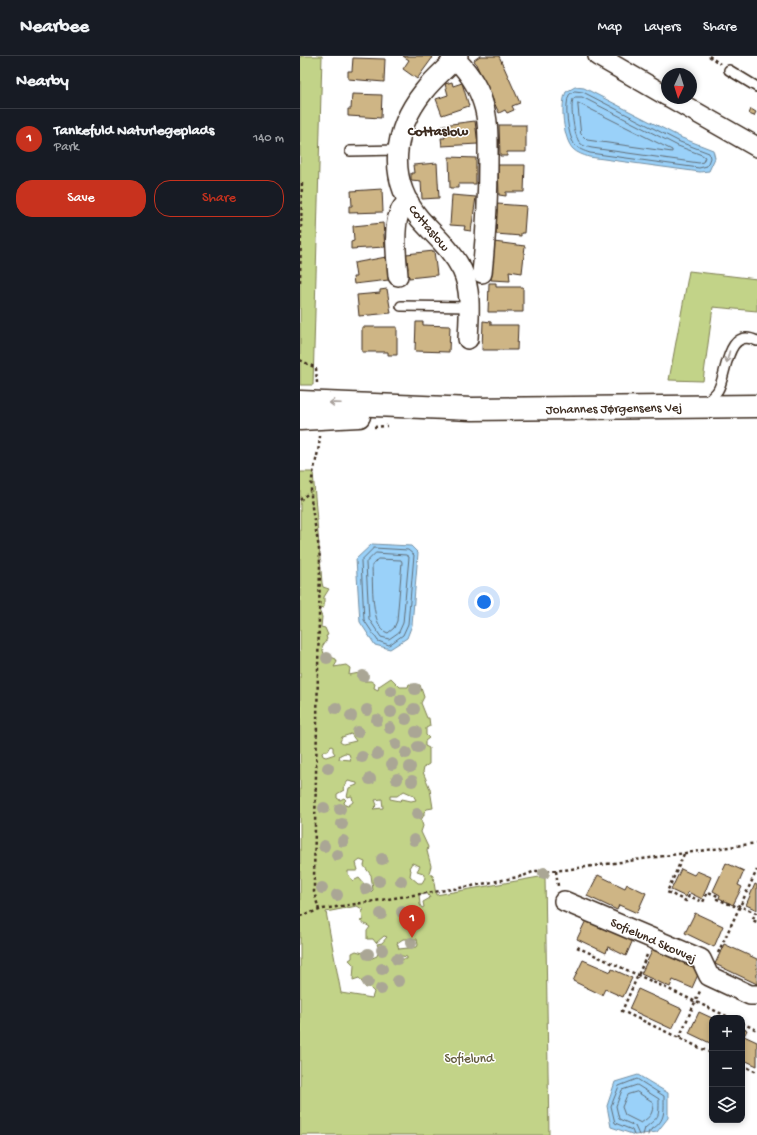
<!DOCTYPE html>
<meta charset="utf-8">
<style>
:root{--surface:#171b24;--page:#242831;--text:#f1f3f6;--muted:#9ea1a6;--line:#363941;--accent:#c8321e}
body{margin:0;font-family:"Gochi Hand",sans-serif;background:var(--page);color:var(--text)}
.controls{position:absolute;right:12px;bottom:12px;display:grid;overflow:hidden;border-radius:8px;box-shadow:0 2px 6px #0003}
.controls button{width:36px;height:36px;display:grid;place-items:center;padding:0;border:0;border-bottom:1px solid var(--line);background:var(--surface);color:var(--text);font:20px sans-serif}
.compass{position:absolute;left:361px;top:12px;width:36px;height:36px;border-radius:50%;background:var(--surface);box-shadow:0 2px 6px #0003;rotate:184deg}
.you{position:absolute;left:184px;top:546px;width:14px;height:14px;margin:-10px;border:3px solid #fff;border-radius:50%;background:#1a73e8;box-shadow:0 0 0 6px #1a73e833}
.badge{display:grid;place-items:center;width:26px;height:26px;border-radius:50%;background:var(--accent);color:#fff;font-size:13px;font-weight:700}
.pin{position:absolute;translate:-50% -33px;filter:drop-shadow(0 1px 2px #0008)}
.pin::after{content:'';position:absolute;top:21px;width:14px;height:12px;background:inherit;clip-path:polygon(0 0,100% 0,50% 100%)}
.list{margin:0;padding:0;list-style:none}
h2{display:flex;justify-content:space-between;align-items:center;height:52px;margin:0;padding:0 16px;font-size:17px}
h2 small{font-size:13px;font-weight:400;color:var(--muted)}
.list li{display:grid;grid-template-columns:26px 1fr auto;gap:12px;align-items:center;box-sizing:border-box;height:60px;padding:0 16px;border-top:1px solid var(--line)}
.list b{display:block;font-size:15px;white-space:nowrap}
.list p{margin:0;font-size:13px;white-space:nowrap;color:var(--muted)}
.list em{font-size:13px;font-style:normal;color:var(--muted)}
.actions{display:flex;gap:8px;padding:12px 16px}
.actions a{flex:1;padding:9px 0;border:1px solid var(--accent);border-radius:16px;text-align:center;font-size:14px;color:var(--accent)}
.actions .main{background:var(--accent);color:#fff}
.icon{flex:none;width:22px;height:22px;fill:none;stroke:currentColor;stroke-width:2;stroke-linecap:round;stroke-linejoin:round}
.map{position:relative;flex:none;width:457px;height:1079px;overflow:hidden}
header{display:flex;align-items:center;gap:24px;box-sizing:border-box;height:56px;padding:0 20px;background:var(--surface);border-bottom:1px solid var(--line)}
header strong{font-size:19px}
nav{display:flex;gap:22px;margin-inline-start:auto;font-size:14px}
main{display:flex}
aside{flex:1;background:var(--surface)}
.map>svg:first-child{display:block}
.green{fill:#c2d388;stroke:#7e7e53;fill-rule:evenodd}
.water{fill:#9ad1f9;stroke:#748ea1}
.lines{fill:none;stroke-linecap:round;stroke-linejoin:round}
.shore{stroke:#616d76;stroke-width:1}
.building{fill:#ceb585;stroke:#3b2a1e}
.service-casing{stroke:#3b2a1e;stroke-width:12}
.minor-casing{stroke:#3b2a1e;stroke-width:22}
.tertiary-casing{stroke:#3b2a1e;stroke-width:25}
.path{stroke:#3b2a1e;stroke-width:2.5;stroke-dasharray:3 3;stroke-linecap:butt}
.service{stroke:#fff;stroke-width:9}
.minor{stroke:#fff;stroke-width:19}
.tertiary{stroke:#fff;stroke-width:22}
.tree{fill:#aaa695}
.oneway{stroke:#a79f9a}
.labels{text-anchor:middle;stroke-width:3;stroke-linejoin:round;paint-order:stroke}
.street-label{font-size:13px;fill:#3b2a1e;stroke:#fff}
.park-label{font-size:13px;fill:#645d3e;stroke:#fff}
.neighbourhood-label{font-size:14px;font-weight:bold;fill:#3b2a1e;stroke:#fff}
</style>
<header>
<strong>Nearbee</strong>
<nav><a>Map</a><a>Layers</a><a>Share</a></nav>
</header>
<main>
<aside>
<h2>Nearby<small></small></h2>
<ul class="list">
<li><span class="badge">1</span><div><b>Tankefuld Naturlegeplads</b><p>Park</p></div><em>140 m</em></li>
</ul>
<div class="actions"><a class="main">Save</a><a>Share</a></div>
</aside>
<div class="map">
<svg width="457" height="1079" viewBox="0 0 457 1079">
<rect width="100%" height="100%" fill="#fff"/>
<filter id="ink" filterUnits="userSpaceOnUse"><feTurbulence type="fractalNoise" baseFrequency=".025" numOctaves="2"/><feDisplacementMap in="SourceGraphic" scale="8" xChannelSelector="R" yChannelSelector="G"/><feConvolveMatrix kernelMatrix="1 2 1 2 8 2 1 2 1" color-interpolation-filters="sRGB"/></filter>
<g filter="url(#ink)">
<g class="green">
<polygon points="0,0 22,0 13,329 0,329"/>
<polygon points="389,215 457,223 457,255 413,251 403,325 369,324"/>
<path d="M0,416H13L22,527L23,531L29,533L24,541V551L19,554L22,561L21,571L25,572L28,579L26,580L27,583L22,591L24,598L36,603L37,606L34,611L46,609L50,612L49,619L59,617L63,622L62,625H71L75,628L74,632L78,634L79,630L91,622L100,631H108L109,628L120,629L124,641L121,647L127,662H129L130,670L126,672V679L129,682L125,685V690L129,692V708L124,711L123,716L130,733L133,752L127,753L124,756V759L121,764L123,770L121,776L128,791L127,795L131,810L129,817L133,820L136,839L245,820L249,1079H0ZM51,678L56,685L43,688L40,686L42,681ZM31,690L33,691V695L35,698L26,701L23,700L22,697L24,695H28ZM45,697L49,698L51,704L39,703L40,699ZM48,725L57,727V729L49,732L47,741L52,740L53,746L48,750L45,749L44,746L46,744L44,742L40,744L37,742V738L44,734L43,732ZM104,735L113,739L116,744L111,745L102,743L100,745L90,743V740H97ZM82,743L83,752L73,753L77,749L75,744ZM60,804L65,806L64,810L71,819L73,834L71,836L59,822L53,825L48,818V815H56L58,814L56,807ZM112,807L120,810L117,815L123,817L125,822L122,827H118L110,820L111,814L109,812ZM127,837L130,842L123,846L124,851L122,852L120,849L119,838ZM57,850L64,854L62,855L63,864L60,865L70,871L67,875V883H73L76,887L84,880L87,881L82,887L77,888L79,893L77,900L70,903L67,902L63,897L56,895L52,897V902L49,904L54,909L53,924L59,922L66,932L69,931L74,936L72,942L41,937L26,856ZM103,883H117L118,889L117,891L99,893L97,887ZM97,899L107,901V903H101L97,907L93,902Z"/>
</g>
<g class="water">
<path d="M275,31L284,32L382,82L413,94L415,102L409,115L400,116L289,101C283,99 277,97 273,93C263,83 260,48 266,36Z"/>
<polygon points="72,488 111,490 118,497 112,569 107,582 90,593 75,589 60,566 56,503"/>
<polygon points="338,1019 368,1037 368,1062 357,1076 335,1079 311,1071 307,1050 315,1026"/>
</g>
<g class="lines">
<g class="shore">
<path d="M275,35L283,36L380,86L409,97L410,102L407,110L399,112L290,97C284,95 278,93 274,88C268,79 264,49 269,39Z"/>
<path d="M276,41H282L378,90L402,99L405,101L403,106L399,107L292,92C287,91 283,90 280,87C274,81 270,51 273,43Z"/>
<polygon points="278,47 372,94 372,96 287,84 281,78"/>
<polygon points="74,492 108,494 114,499 108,568 103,579 89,589 78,585 64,564 61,505"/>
<polygon points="76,497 106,499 109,501 103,567 99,576 89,583 81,581 69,563 66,507"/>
<path d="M78,503L101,504L102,506L97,565L94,572L88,577C70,572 73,525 72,510Z"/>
<path d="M337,1036L353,1046C353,1058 351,1060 341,1067L325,1059L322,1051L327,1039Z"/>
<path d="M334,1079L332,1074L315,1067L311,1050L319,1030L337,1023L364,1040C364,1056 366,1066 349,1075L348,1079"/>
<path d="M339,1079L335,1070L319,1063L316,1050L322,1034L337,1029L359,1043C359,1063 359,1060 345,1072L343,1079"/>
</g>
</g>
<g class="building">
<polygon points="103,0 131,0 133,1 117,23 103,13 109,4"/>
<polygon points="199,0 220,47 212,50 214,54 207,57 205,54 199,57 174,4 180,0"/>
<polygon points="53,2 85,3 84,26 48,23 48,15 52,15"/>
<polygon points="152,26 153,30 162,27 169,50 142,59 136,43 148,39 145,28"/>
<polygon points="52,38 82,39 81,62 48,60 48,53 51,53"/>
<polygon points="451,53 456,56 454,60 449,58"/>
<polygon points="175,65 178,88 142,90 141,82 145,82 143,69"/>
<polygon points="199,69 226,69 226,96 207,96 207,100 200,100"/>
<polygon points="149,101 176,102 176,128 158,128 158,132 150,132"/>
<polygon points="137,107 139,142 122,143 121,125 111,124 111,117 114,117 113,109"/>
<polygon points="198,109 225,109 224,136 206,136 206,140 199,139"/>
<polygon points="82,133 83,156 49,157 49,150 52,150 51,135"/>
<polygon points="152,139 176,141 171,175 164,174 165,170 150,169"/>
<polygon points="197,148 226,150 224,177 221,177 221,180 196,178"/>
<polygon points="83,167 85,191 51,193 51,186 54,185 53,170"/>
<polygon points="194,186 225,190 222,217 209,215 210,225 191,224"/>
<polygon points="134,195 137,219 109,222 109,220 105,220 104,213 108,213 106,198"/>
<polygon points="86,201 89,224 54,228 53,221 56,221 54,207"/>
<polygon points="189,227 196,227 196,231 223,231 223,256 188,256"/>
<polygon points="87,233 91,257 59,260 57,239 80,237 80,234"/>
<polygon points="183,265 191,266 191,269 218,269 217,294 182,294"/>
<polygon points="116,266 123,266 123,269 150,270 149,296 115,295"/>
<polygon points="62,271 97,271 97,299 88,299 88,296 62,296"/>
<polygon points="426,807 444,815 438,829 442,831 433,849 419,842 420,839 413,835"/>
<polygon points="381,813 394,819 397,815 411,821 402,843 388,836 386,841 371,834"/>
<polygon points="298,819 325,832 327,828 346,837 337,857 319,849 317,854 287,840"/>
<polygon points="455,828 457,829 457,854 446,849"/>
<polygon points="395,857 423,870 414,891 385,877"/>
<polygon points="287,862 335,879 326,900 308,891 306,897 277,883"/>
<polygon points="424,888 457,903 457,928 415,908"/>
<polygon points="353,893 381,906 382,904 401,912 392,932 373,924 370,931 341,918"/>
<polygon points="283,904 311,916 312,913 332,922 323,941 305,933 302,939 273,925"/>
<polygon points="338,933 382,953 372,973 329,953"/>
<polygon points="399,956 412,962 412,988 389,977"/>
<polygon points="442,972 447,974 444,980 457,986 457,1010 442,1003"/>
</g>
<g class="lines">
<g class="service-casing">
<g id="service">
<polyline points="429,14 457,31"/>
<polyline points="50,95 98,94"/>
<polyline points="101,250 169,251"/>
<path d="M405,347C409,343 415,339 418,334C427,319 426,270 457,285"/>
</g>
</g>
<g class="minor-casing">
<g id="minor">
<path d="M151,0C165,10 178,30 183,47C189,65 188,86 188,105C188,142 186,179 182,217"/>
<path d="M158,0C147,12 134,22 124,35C93,74 86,122 120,163C135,180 152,194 162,214C172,235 169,261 168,283"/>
<polyline points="298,0 367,40"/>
<polyline points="371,42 457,91"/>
<path d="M98,220C97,202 89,155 109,146"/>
<polyline points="264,845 401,903 409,920 450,939 457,939"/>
</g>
</g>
<g class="tertiary-casing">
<g id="tertiary">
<polyline points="0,346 172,353 457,350"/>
<polyline points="0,363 59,360"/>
</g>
</g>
<g class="path">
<polyline points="409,0 420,8"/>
<polyline points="0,226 2,125"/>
<polyline points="0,304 16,312 17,327"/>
<polyline points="74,371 87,370"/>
<polyline points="0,444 10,436"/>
<polyline points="384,798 367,836 386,845 389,840 403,846 408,836 418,840 417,843 434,850 435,848 456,857 452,864 457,866"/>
<polyline points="256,815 258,830"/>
<path d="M19,854L14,836V823L20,509C20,484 11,460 11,436C11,417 19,399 20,380"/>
<polyline points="0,860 23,853 172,830 223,820 235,815 264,814 457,787"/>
<polyline points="277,891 431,962"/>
<polyline points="418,897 457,814"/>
<polyline points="347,899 322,955 411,997 412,995"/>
<polyline points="442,967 457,974"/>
<polyline points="379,982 400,935"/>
<polyline points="442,1009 457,1016"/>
</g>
<use href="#service" class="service"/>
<use href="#minor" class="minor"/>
<use href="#tertiary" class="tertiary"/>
</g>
<g class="tree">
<circle cx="27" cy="602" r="6"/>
<circle cx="63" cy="620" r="6"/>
<circle cx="115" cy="633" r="6"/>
<circle cx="91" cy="635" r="6"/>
<circle cx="101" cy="644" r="6"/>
<circle cx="36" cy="652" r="6"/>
<circle cx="114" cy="653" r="6"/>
<circle cx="67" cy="654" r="6"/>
<circle cx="91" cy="656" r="6"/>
<circle cx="51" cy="660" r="6"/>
<circle cx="106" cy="663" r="6"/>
<circle cx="77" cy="664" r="6"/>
<circle cx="90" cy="672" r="6"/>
<circle cx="58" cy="676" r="6"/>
<circle cx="116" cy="676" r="6"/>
<circle cx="96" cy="688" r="6"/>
<circle cx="118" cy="691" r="6"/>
<circle cx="106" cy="697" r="6"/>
<circle cx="77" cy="698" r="6"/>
<circle cx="62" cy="701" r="6"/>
<circle cx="92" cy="708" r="6"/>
<circle cx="110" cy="711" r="6"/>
<circle cx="28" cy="712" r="6"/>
<circle cx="70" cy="723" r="6"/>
<circle cx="97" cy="723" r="6"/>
<circle cx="112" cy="725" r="6"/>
<circle cx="24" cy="752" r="6"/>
<circle cx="40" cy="753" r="6"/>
<circle cx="117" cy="758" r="6"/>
<circle cx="42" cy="768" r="6"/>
<circle cx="114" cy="784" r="6"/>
<circle cx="43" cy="785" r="6"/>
<circle cx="24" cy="790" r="6"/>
<circle cx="37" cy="799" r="6"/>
<circle cx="82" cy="803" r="6"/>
<circle cx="244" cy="817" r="6"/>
<circle cx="79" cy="825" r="6"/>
<circle cx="101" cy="825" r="6"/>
<circle cx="22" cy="832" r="6"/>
<circle cx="66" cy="833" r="6"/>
<circle cx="37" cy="839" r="6"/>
<circle cx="102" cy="856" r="6"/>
<circle cx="81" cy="858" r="6"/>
<circle cx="111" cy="887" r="6"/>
<circle cx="82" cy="894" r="6"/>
<circle cx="68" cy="898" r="6"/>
<circle cx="97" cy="903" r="6"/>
<circle cx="82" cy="913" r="6"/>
<circle cx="98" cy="925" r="6"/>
<circle cx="68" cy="926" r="6"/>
<circle cx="81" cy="933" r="6"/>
</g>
<defs><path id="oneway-shaft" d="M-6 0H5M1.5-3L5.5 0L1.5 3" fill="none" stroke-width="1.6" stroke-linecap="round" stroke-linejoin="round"/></defs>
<g class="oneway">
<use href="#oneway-shaft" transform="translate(428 301) rotate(104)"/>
<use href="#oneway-shaft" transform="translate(35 347) rotate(-178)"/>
</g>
</g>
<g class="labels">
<g class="street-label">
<text transform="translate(130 171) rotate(50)" y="5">Cottaslow</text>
<text transform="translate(314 351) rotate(-1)" y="5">Johannes Jørgensens Vej</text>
<text transform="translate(354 883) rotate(24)" y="5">Sofielund Skovvej</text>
</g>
<g class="park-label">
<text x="169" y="1006">Sofielund</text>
</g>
<g class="neighbourhood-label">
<text x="138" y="79">Cottaslow</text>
</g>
</g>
</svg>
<div class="controls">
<button>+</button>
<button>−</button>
<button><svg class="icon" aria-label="layers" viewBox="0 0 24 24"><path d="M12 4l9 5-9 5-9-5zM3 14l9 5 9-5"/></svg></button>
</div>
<svg class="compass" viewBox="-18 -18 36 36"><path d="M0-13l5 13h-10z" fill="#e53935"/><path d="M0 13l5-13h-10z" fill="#9ea1a6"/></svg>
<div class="you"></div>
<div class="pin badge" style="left:112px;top:882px">1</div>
</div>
</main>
